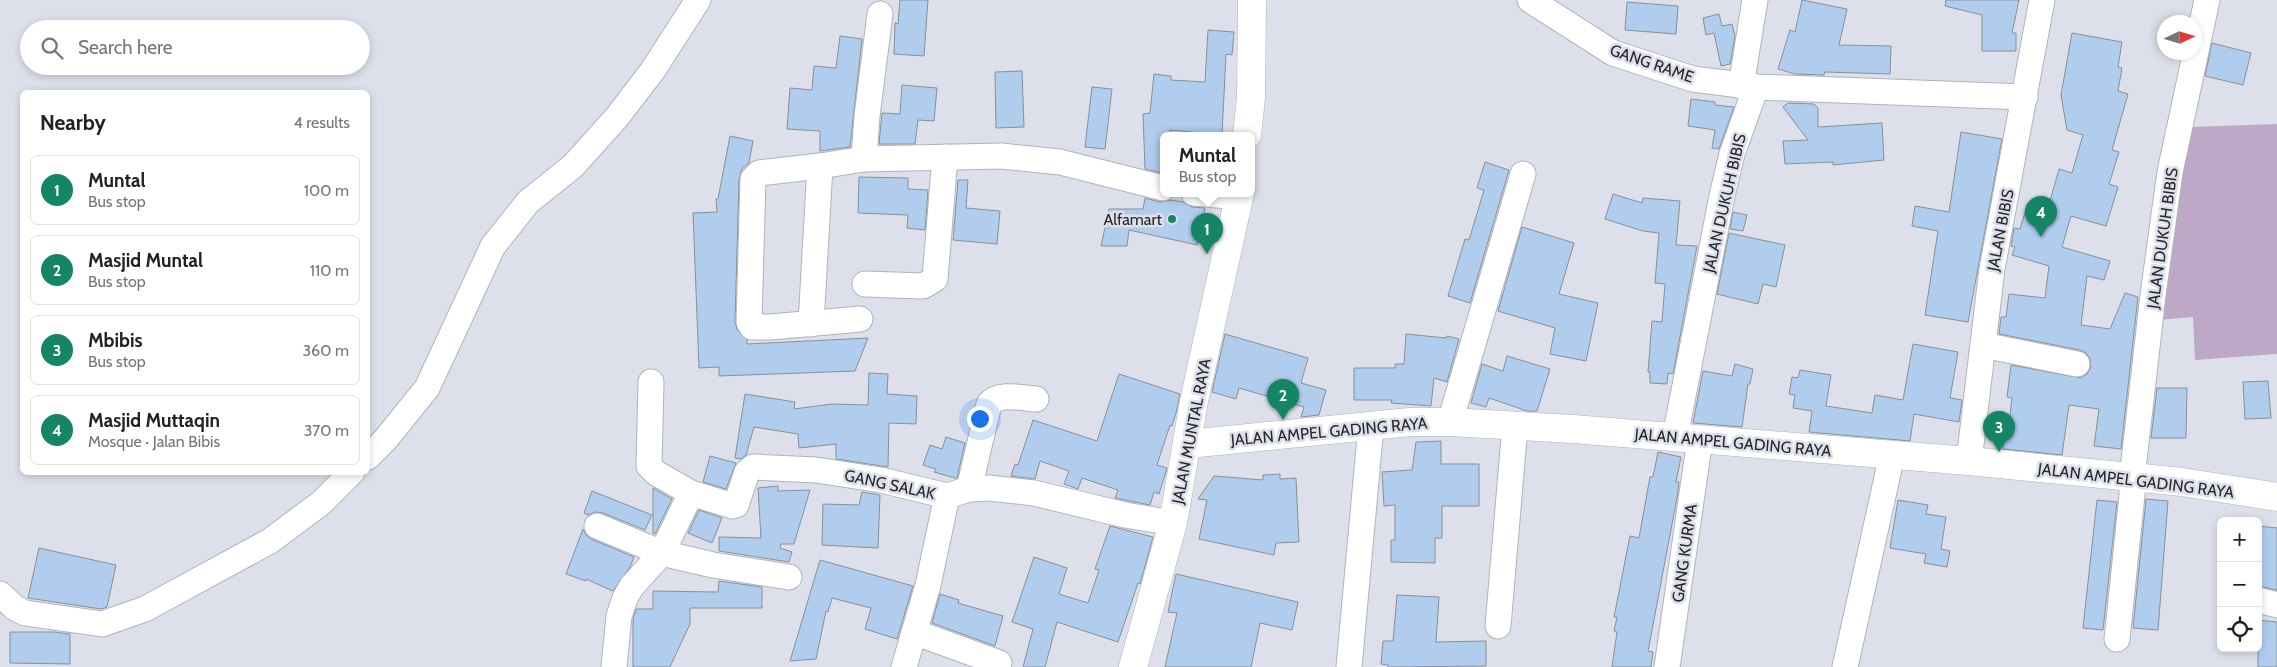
<!DOCTYPE html>
<meta charset="utf-8">
<style>
:root{--surface:#fff;--page:#f2f2f2;--text:#222;--muted:#767676;--line:#e0e0e0;--accent:#158665}
body{margin:0;font-family:Cabin,sans-serif;background:var(--page);color:var(--text)}
.controls{position:absolute;right:15px;bottom:15px;display:grid;overflow:hidden;border-radius:8px;box-shadow:0 2px 8px #0003}
.controls button{width:45px;height:45px;display:grid;place-items:center;padding:0;border:0;border-bottom:1px solid var(--line);background:var(--surface);color:var(--text);font:25px sans-serif}
.compass{position:absolute;left:2157px;top:15px;width:45px;height:45px;border-radius:50%;background:var(--surface);box-shadow:0 2px 8px #0003;rotate:86deg}
.you{position:absolute;left:979px;top:418px;width:18px;height:18px;margin:-12px;border:4px solid #fff;border-radius:50%;background:#1a73e8;box-shadow:0 0 0 8px #1a73e833}
.badge{display:grid;place-items:center;width:32px;height:32px;border-radius:50%;background:var(--accent);color:#fff;font-size:16px;font-weight:700}
.pin{position:absolute;translate:-50% -41px;filter:drop-shadow(0 1px 2px #0008)}
.pin::after{content:'';position:absolute;top:26px;width:18px;height:15px;background:inherit;clip-path:polygon(0 0,100% 0,50% 100%)}
.popup{position:absolute;left:1160px;top:132px;width:95px;height:65px;box-sizing:border-box;display:grid;place-content:center;border-radius:8px;background:var(--surface);filter:drop-shadow(0 1px 4px #0005);font-size:16px;white-space:nowrap;color:var(--muted)}
.popup b{font-size:19px;color:var(--text)}
.popup::after{content:'';position:absolute;left:50%;top:100%;margin-left:-10px;border:10px solid transparent;border-top-color:var(--surface)}
.list{margin:0;padding:0;list-style:none}
h2{display:flex;justify-content:space-between;align-items:center;height:65px;margin:0;padding:0 20px;font-size:21px}
h2 small{font-size:16px;font-weight:400;color:var(--muted)}
.list li{display:grid;grid-template-columns:32px 1fr auto;gap:15px;align-items:center;box-sizing:border-box;height:70px;margin:0 10px 10px;padding:0 10px;border:1px solid var(--line);border-radius:8px}
.list b{display:block;font-size:19px;white-space:nowrap}
.list p{margin:0;font-size:16px;white-space:nowrap;color:var(--muted)}
.list em{font-size:16px;font-style:normal;color:var(--muted)}
.icon{flex:none;width:28px;height:28px;fill:none;stroke:currentColor;stroke-width:2;stroke-linecap:round;stroke-linejoin:round}
.map{position:relative;flex:none;width:2277px;height:667px;overflow:hidden}
.search{position:absolute;background:var(--surface);box-shadow:0 2px 8px #0003;left:20px;top:20px;width:350px;height:55px;display:flex;align-items:center;gap:12px;box-sizing:border-box;padding:0 18px;border-radius:28px;color:var(--muted);font-size:19px}
.panel{position:absolute;background:var(--surface);box-shadow:0 2px 8px #0003;left:20px;top:90px;width:350px;height:385px;border-radius:8px}
.map>svg:first-child{display:block}
.green{fill:#bea8c8}
.building{fill:#b0cdee;stroke:#888f97}
.lines{fill:none;stroke-linecap:round;stroke-linejoin:round}
.minor-casing{stroke:#b0b3bd;stroke-width:27}
.major-casing{stroke:#b0b3bd;stroke-width:29}
.minor{stroke:#fff;stroke-width:25}
.major{stroke:#fff;stroke-width:28}
.poi-dot{fill:#158665;stroke:#dde0ea;stroke-width:2}
.labels{text-anchor:middle;stroke-width:5;stroke-linejoin:round;paint-order:stroke}
.street-label{font-size:16px;fill:#27292c;stroke:#dde0ea}
.poi-label{font-size:16px;fill:#27292c;stroke:#dde0ea;text-anchor:end}
</style>
<div class="map">
<svg width="2277" height="667" viewBox="0 0 2277 667">
<rect width="100%" height="100%" fill="#dde0ea"/>
<polygon class="green" points="2277,124 2277,354 2195,360 2193,317 2159,320 2190,127"/>
<g class="building">
<polygon points="900,0 928,0 924,56 894,54 895,23 898,24"/>
<polygon points="1802,0 1847,9 1839,45 1891,46 1890,74 1825,72 1824,75 1795,74 1778,69 1790,30 1795,32"/>
<polygon points="1946,0 2019,0 2012,33 2016,33 2016,51 1982,51 1982,15 1945,6"/>
<polygon points="1627,2 1678,6 1676,34 1625,30"/>
<polygon points="1719,14 1722,26 1732,24 1735,36 1730,64 1721,66 1714,33 1706,35 1703,18"/>
<polygon points="1208,30 1234,32 1232,55 1226,54 1222,135 1170,130 1171,135 1163,135 1163,173 1145,169 1143,114 1150,113 1154,74 1171,76 1171,80 1205,82"/>
<polygon points="2072,33 2122,42 2118,67 2122,68 2118,91 2128,94 2112,150 2119,152 2109,184 2118,187 2106,226 2071,216 2062,247 2110,261 2104,280 2087,276 2081,325 2110,329 2125,293 2138,297 2121,449 2094,446 2099,409 2069,405 2062,455 2003,449 2005,431 2008,431 2012,398 2007,397 2011,365 2081,378 2087,374 2091,367 2090,359 2086,353 2080,350 1999,334 2001,317 2006,317 2009,294 2045,298 2049,266 2012,255 2015,247 2011,246 2014,228 2020,229 2027,206 2047,212 2059,169 2072,173 2083,135 2067,130 2061,95"/>
<polygon points="840,36 862,39 850,147 820,151 820,131 787,129 790,88 812,90 814,66 836,68"/>
<polygon points="2212,43 2251,53 2243,85 2205,76"/>
<polygon points="1022,71 1024,127 996,128 995,72"/>
<polygon points="902,85 937,88 934,121 918,120 915,144 879,144 882,113 900,114"/>
<polygon points="1092,87 1112,89 1105,149 1085,147"/>
<polygon points="1691,99 1715,102 1715,105 1734,107 1719,149 1712,148 1715,130 1688,126"/>
<polygon points="1788,103 1814,104 1818,108 1818,127 1882,123 1884,160 1833,165 1833,162 1785,164 1783,141 1808,140 1783,107"/>
<polygon points="1961,132 2002,139 1968,322 1925,315 1938,231 1912,226 1915,206 1949,212"/>
<polygon points="730,136 753,141 749,163 742,169 739,179 735,322 737,329 747,340 747,344 868,338 855,371 719,376 719,367 699,368 693,213 717,212 716,199 718,199"/>
<polygon points="1485,162 1509,170 1470,303 1448,296 1465,239 1469,240 1484,190 1477,188"/>
<polygon points="859,177 908,178 908,189 928,190 925,230 907,228 908,215 858,213"/>
<polygon points="958,180 968,180 966,208 1000,211 997,244 953,240"/>
<polygon points="1613,194 1642,203 1643,198 1680,201 1676,245 1697,246 1673,374 1668,373 1667,384 1650,383 1650,372 1648,372 1652,321 1662,322 1665,284 1655,283 1659,233 1643,231 1605,219"/>
<polygon points="1145,198 1160,202 1171,200 1183,202 1192,207 1205,208 1197,245 1129,230 1127,246 1101,246 1109,209 1143,209"/>
<polygon points="1733,212 1747,215 1743,231 1730,229"/>
<polygon points="1522,227 1574,243 1559,294 1598,303 1586,361 1550,354 1555,328 1498,311"/>
<polygon points="1729,233 1785,245 1776,287 1763,284 1758,304 1717,294"/>
<polygon points="1225,334 1308,358 1301,383 1326,390 1319,415 1301,417 1304,407 1239,388 1236,399 1212,392"/>
<polygon points="1406,334 1446,338 1447,336 1459,339 1447,382 1434,378 1431,406 1391,403 1392,400 1354,400 1354,368 1395,368 1395,364 1404,364"/>
<polygon points="1913,344 1958,352 1950,398 1962,400 1959,422 1914,414 1910,441 1809,432 1812,411 1793,408 1795,395 1789,394 1792,377 1798,378 1800,370 1831,375 1826,406 1872,413 1875,395 1903,400"/>
<polygon points="1507,356 1550,369 1537,411 1527,411 1489,398 1486,407 1471,403 1482,364 1503,371"/>
<polygon points="1735,364 1753,369 1750,384 1748,384 1742,427 1693,423 1703,371 1732,376"/>
<polygon points="869,373 888,374 887,394 917,396 916,424 889,423 888,467 836,459 836,444 799,448 798,434 754,427 746,455 741,459 735,458 745,394 795,402 794,409 832,404 868,405"/>
<polygon points="1119,374 1180,394 1176,413 1172,426 1170,425 1157,465 1167,468 1165,475 1159,494 1154,492 1150,505 1115,498 1118,490 1082,478 1078,489 1064,484 1069,471 1040,461 1035,479 1011,476 1015,464 1018,465 1033,420 1097,441"/>
<polygon points="2268,381 2271,418 2245,419 2243,382"/>
<polygon points="2157,388 2187,388 2186,438 2151,438"/>
<polygon points="946,437 965,443 957,478 955,478 934,472 936,469 923,465 930,445 942,449"/>
<polygon points="1441,441 1441,464 1479,464 1479,506 1442,506 1442,538 1435,538 1435,563 1391,562 1391,540 1395,540 1395,505 1384,506 1382,472 1412,470 1416,442"/>
<polygon points="1658,452 1681,457 1676,482 1679,482 1677,498 1648,651 1653,652 1651,667 1612,667 1617,632 1614,631 1617,617 1614,617 1630,536 1639,538 1650,477 1653,477"/>
<polygon points="710,456 736,463 726,489 703,482"/>
<polygon points="1280,474 1280,479 1296,478 1299,542 1276,543 1274,555 1199,539 1207,500 1198,499 1214,476 1263,480 1263,475"/>
<polygon points="778,486 778,491 810,490 794,544 781,544 780,548 792,552 789,562 719,551 719,537 761,538 758,488"/>
<polygon points="653,488 672,499 655,534 653,533"/>
<polygon points="592,491 652,515 645,530 603,513 595,512 588,515 584,513"/>
<polygon points="862,492 880,495 878,548 822,545 823,504 859,505"/>
<polygon points="2146,499 2168,501 2158,630 2133,628"/>
<polygon points="1898,500 1928,505 1926,514 1946,517 1941,549 1950,551 1947,567 1924,563 1926,554 1890,548"/>
<polygon points="2097,500 2117,502 2103,630 2083,628"/>
<polygon points="699,510 722,518 712,543 688,533"/>
<polygon points="1110,526 1153,537 1140,584 1138,583 1118,642 1057,622 1045,667 1023,667 1033,629 1012,622 1034,557 1067,568 1059,594 1088,603 1099,570 1095,569"/>
<polygon points="2258,526 2277,528 2277,590 2258,586"/>
<polygon points="583,529 586,535 591,539 634,557 630,567 613,591 586,579 586,581 566,574"/>
<polygon points="39,548 116,565 107,607 101,609 28,598"/>
<polygon points="820,560 913,586 897,639 865,629 871,608 832,598 828,612 826,611 816,659 790,661"/>
<polygon points="1176,574 1298,602 1292,630 1260,623 1251,667 1165,667 1177,613 1168,612"/>
<polygon points="719,581 762,587 762,608 690,608 690,624 670,667 633,667 633,619 636,609 653,609 653,591 718,592"/>
<polygon points="940,594 959,600 958,603 1003,616 995,646 932,623"/>
<polygon points="1397,595 1439,597 1436,642 1486,641 1486,666 1388,667 1388,665 1381,664 1383,641 1393,641"/>
<polygon points="2258,620 2277,622 2277,667 2258,667"/>
<polygon points="10,632 55,632 70,634 70,664 10,663"/>
</g>
<g class="lines">
<g class="minor-casing">
<g id="minor">
<polyline points="1530,0 1613,53 1693,79 1756,87 2025,97"/>
<polyline points="1741,86 1755,0"/>
<polyline points="864,159 867,116 880,14"/>
<polyline points="1194,193 1240,197"/>
<polyline points="865,284 923,286 935,279 945,157"/>
<polyline points="860,319 771,327 752,327 749,322 753,179 759,173 820,166 864,159 1001,156 1060,162 1163,188"/>
<polyline points="811,324 820,166"/>
<polyline points="1983,345 2077,364"/>
<polyline points="651,382 649,466 656,473 691,493"/>
<polyline points="1450,422 1523,174"/>
<polyline points="1675,437 1722,196 1732,154 1756,87"/>
<polyline points="368,457 385,440 427,388 493,246 528,202 573,166 617,117 653,70 698,0"/>
<polyline points="1969,461 1992,269 2042,0"/>
<path d="M969,489L989,404C999,392 1021,398 1036,399"/>
<polyline points="597,526 662,553 713,565 789,577"/>
<polyline points="0,594 15,608 25,613 102,624 145,609 270,541 321,503 352,472"/>
<polyline points="2258,600 2277,605"/>
<polyline points="1498,626 1515,426"/>
<polyline points="914,632 999,663"/>
<polyline points="2117,639 2132,495 2132,478 2153,295 2170,172 2207,0"/>
<polyline points="614,667 619,616 625,598 632,586 662,553 691,493 733,506 736,505 747,472 753,467 816,470 881,480 947,496 969,489 989,488 1034,493 1125,515 1173,523"/>
<polyline points="904,667 928,585 947,496"/>
<polyline points="1349,667 1371,426"/>
<polyline points="1667,667 1700,439"/>
<polyline points="1845,667 1892,455"/>
</g>
</g>
<g class="major-casing">
<g id="major">
<polyline points="1247,135 1251,98 1252,0"/>
<polyline points="1188,444 1410,422 1450,422 1573,429 1969,461 2182,482 2277,497"/>
<polyline points="1133,667 1173,523 1194,401 1240,193"/>
</g>
</g>
<use href="#minor" class="minor"/>
<use href="#major" class="major"/>
</g>
<circle class="poi-dot" cx="1172" cy="219" r="5"/>
<g class="labels">
<g class="street-label">
<text transform="translate(1652 63) rotate(19)" y="6">GANG RAME</text>
<text transform="translate(1724 203) rotate(-77)" y="6">JALAN DUKUH BIBIS</text>
<text transform="translate(2000 230) rotate(-79)" y="6">JALAN BIBIS</text>
<text transform="translate(2162 238) rotate(-82)" y="6">JALAN DUKUH BIBIS</text>
<text transform="translate(1191 431) rotate(-79)" y="6">JALAN MUNTAL RAYA</text>
<text transform="translate(1329 431) rotate(-5)" y="6">JALAN AMPEL GADING RAYA</text>
<text transform="translate(1733 442) rotate(5)" y="6">JALAN AMPEL GADING RAYA</text>
<text transform="translate(2136 480) rotate(7)" y="6">JALAN AMPEL GADING RAYA</text>
<text transform="translate(890 484) rotate(12)" y="6">GANG SALAK</text>
<text transform="translate(1684 553) rotate(-82)" y="6">GANG KURMA</text>
</g>
<g class="poi-label">
<text x="1162" y="225">Alfamart</text>
</g>
</g>
</svg>
<div class="controls">
<button>+</button>
<button>−</button>
<button><svg class="icon" aria-label="locate" viewBox="0 0 24 24"><circle cx="12" cy="12" r="6"/><path d="M12 2v4M12 18v4M2 12h4M18 12h4"/></svg></button>
</div>
<svg class="compass" viewBox="-18 -18 36 36"><path d="M0-13l5 13h-10z" fill="#e53935"/><path d="M0 13l5-13h-10z" fill="#767676"/></svg>
<div class="you"></div>
<div class="pin badge" style="left:1207px;top:254px">1</div>
<div class="popup"><b>Muntal</b>Bus stop</div>
<div class="pin badge" style="left:1283px;top:420px">2</div>
<div class="pin badge" style="left:1999px;top:452px">3</div>
<div class="pin badge" style="left:2041px;top:237px">4</div>
<div class="search"><svg class="icon" aria-label="search" viewBox="0 0 24 24"><circle cx="10" cy="10" r="6"/><path d="M15 15l6 6"/></svg>Search here</div>
<section class="panel">
<h2>Nearby<small>4 results</small></h2>
<ul class="list">
<li><span class="badge">1</span><div><b>Muntal</b><p>Bus stop</p></div><em>100 m</em></li>
<li><span class="badge">2</span><div><b>Masjid Muntal</b><p>Bus stop</p></div><em>110 m</em></li>
<li><span class="badge">3</span><div><b>Mbibis</b><p>Bus stop</p></div><em>360 m</em></li>
<li><span class="badge">4</span><div><b>Masjid Muttaqin</b><p>Mosque · Jalan Bibis</p></div><em>370 m</em></li>
</ul>
</section>
</div>
